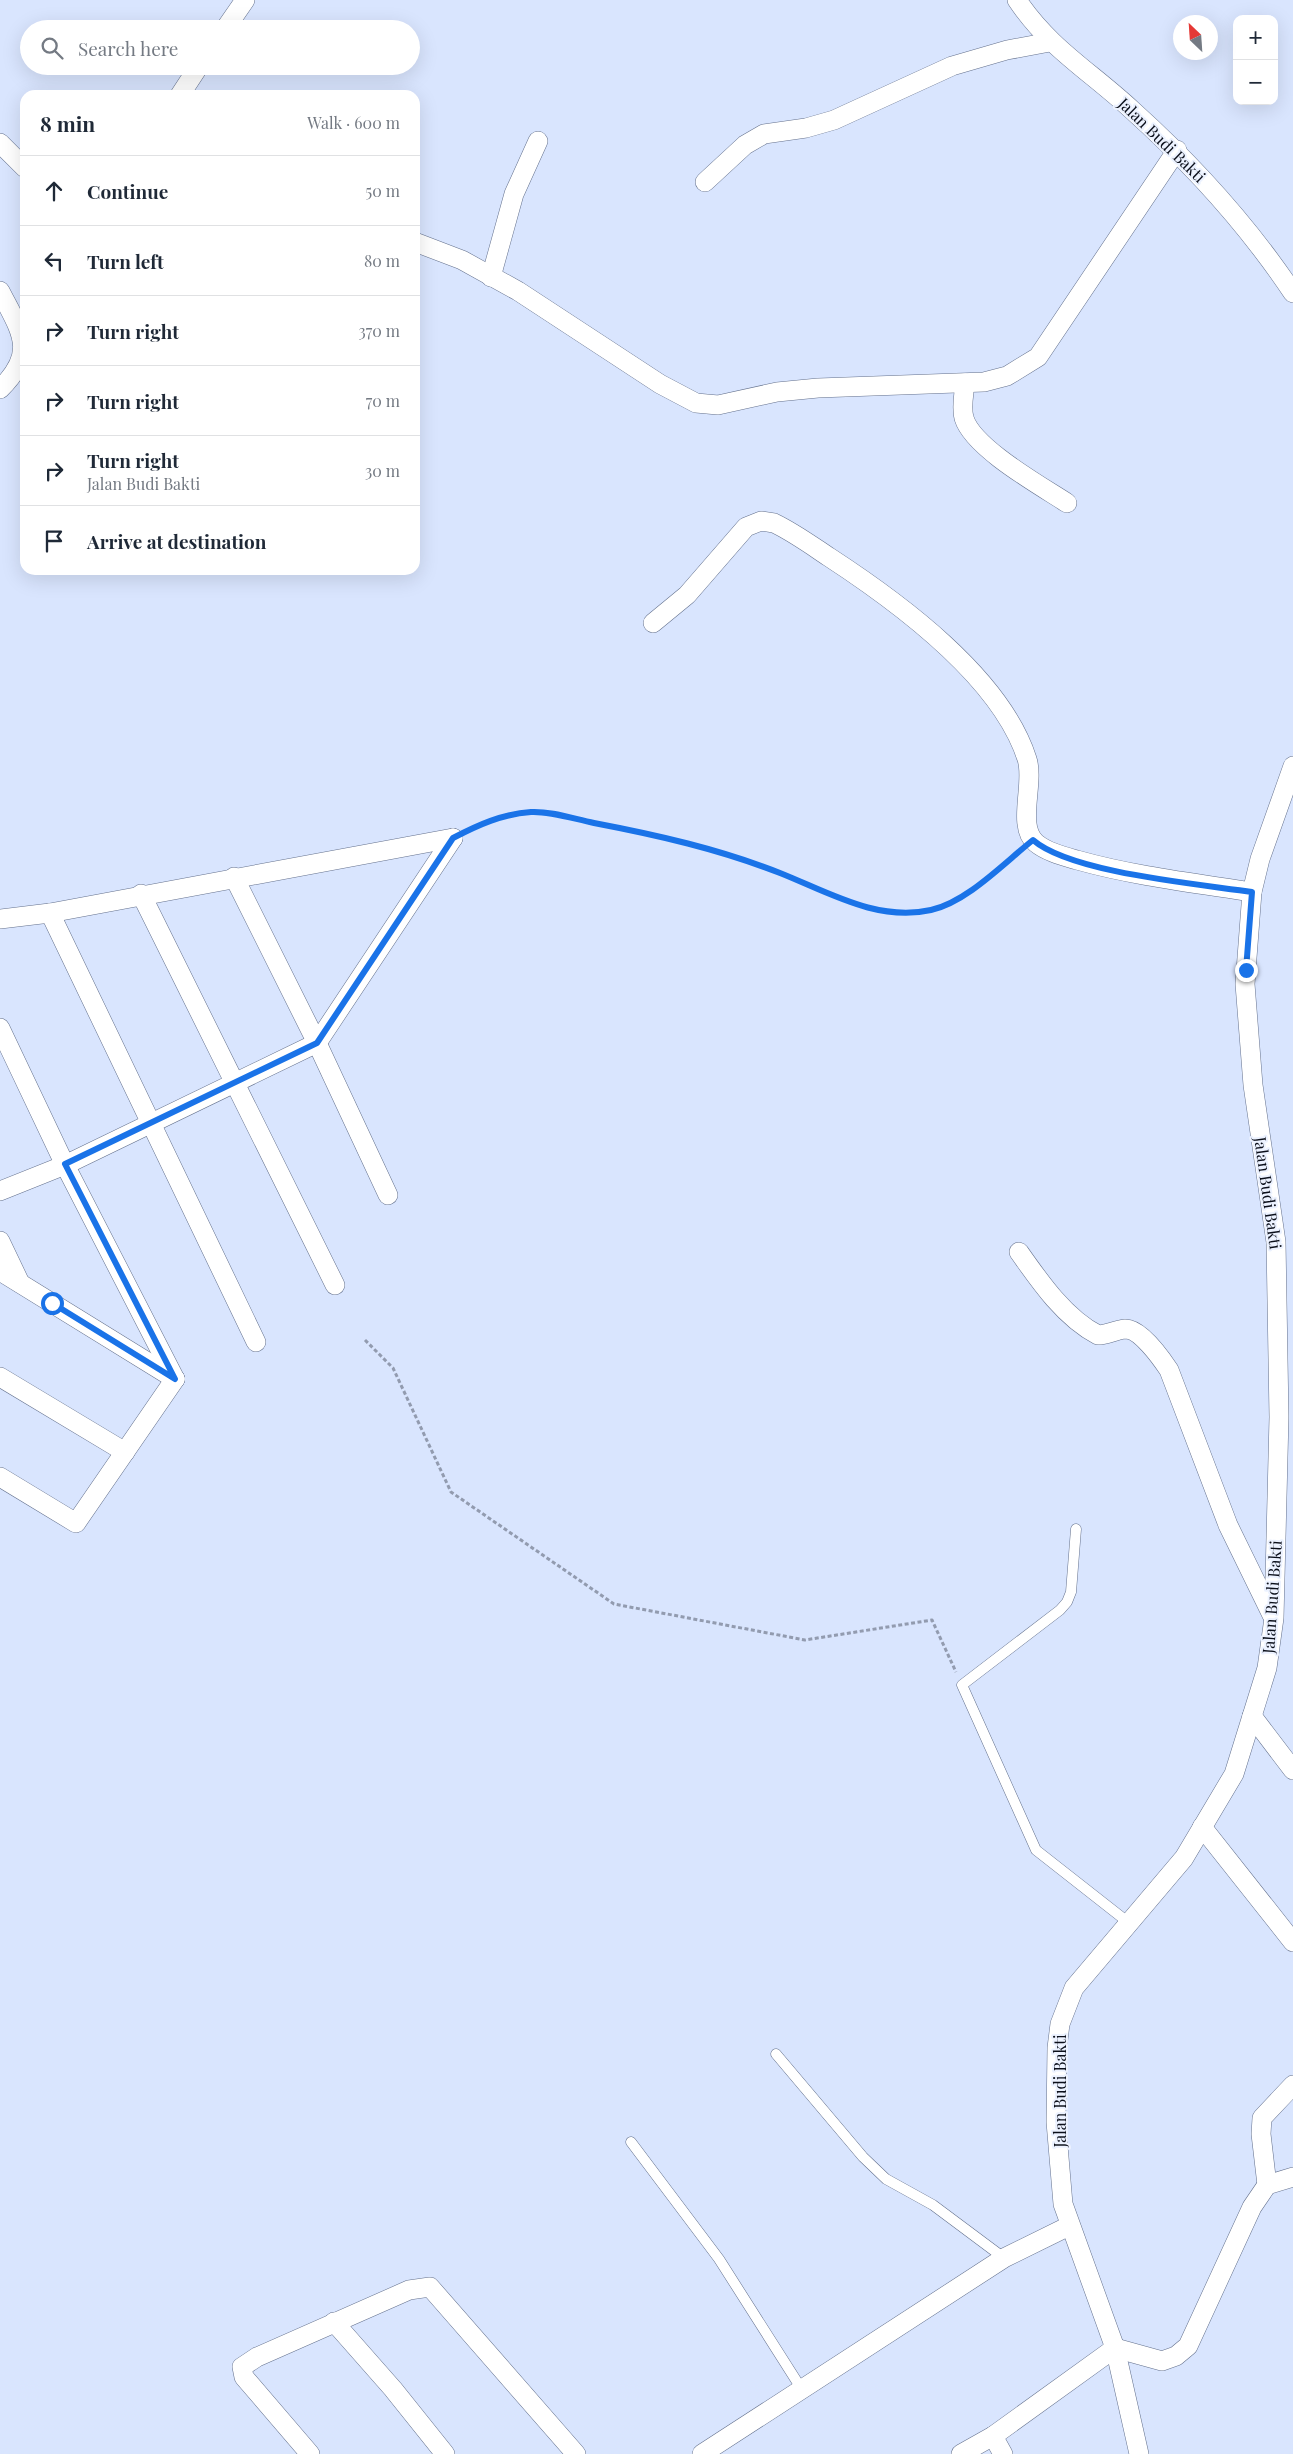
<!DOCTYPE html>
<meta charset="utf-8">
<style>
:root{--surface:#fff;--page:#f6f6f7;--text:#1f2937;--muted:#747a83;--line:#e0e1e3}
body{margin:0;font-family:"Playfair Display",serif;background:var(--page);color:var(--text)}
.controls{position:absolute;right:15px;top:15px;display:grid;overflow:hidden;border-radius:10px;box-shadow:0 5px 20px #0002}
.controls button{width:45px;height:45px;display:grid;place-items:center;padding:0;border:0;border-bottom:1px solid var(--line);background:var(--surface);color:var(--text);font:25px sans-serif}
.compass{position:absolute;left:1173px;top:15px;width:45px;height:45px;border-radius:50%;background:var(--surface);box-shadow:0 5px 20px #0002;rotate:335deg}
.stop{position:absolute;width:15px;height:15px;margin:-11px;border:4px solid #1a73e8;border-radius:50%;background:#fff}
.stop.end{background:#1a73e8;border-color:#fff;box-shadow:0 1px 5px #0008}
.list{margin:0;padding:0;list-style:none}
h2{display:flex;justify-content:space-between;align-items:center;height:65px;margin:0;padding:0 20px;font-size:21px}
h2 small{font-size:16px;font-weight:400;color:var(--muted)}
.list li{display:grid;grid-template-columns:32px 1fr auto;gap:15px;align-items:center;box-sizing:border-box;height:70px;padding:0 20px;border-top:1px solid var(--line)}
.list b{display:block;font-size:19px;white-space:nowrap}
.list p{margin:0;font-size:16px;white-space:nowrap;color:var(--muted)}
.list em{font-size:16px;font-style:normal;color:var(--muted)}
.icon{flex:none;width:28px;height:28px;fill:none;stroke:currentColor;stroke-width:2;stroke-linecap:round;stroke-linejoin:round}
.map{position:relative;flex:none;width:1293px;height:2454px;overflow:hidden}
.search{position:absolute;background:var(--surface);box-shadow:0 5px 20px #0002;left:20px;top:20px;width:400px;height:55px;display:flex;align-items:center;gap:12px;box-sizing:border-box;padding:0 18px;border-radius:28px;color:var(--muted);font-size:19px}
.panel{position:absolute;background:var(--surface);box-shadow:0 5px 20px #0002;left:20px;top:90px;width:400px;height:485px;border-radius:15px}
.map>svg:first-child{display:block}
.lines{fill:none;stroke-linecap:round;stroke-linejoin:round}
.lane-casing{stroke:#64718d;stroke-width:11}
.street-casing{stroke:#64718d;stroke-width:20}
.path{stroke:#929baf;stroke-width:3;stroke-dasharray:4 2.5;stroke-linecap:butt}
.lane{stroke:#fff;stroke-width:10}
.street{stroke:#fff;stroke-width:19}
.route{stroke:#1a73e8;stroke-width:6}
.labels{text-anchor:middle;stroke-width:4;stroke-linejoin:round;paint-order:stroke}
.street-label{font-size:16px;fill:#0b0f1a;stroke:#ecf2ff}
</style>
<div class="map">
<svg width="1293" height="2454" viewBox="0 0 1293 2454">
<rect width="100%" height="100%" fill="#d9e5fe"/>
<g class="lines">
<g class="lane-casing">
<g id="lane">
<polyline points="1076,1529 1071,1592 1067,1602 1060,1610 962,1685 1036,1850 1129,1923"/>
<polyline points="776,2054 863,2157 886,2179 933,2205 1004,2258"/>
<polyline points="631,2142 719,2259 801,2388"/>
</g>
</g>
<g class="street-casing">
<g id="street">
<path d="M1017,0C1050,49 1090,71 1132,110C1193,165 1247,224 1293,293"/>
<polyline points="225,29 245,0"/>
<polyline points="180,95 199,66"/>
<polyline points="0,143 25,168"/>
<polyline points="705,182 745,145 764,134 806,128 834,120 952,66 1007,50 1050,42"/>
<polyline points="415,242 462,260 518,291 660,384 696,403 718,405 777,392 818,388 984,382 1007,376 1038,357 1177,150"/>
<polyline points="491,277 514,194 538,141"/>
<path d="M0,291C21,332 38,352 0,389"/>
<path d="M965,383C964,394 961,407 964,418C973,448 1041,486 1067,503"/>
<path d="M653,623L687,595L746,527L761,521L774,523C793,532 811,545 829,557C898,602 1001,677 1027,759C1035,783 1016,826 1036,843C1047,852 1063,856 1077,860C1134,876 1194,883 1252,892"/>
<polyline points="234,877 317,1043 388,1195"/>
<polyline points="141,894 335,1285"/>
<polyline points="50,913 256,1342"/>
<polyline points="0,919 50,913 453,838"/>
<polyline points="0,1028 65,1165 175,1379"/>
<polyline points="0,1191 65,1165 317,1043 453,838"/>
<polyline points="0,1241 20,1283"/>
<path d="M1019,1252C1040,1282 1065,1318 1098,1335C1107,1335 1115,1330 1125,1329C1140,1328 1161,1358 1169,1370L1228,1525L1272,1615"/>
<polyline points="0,1271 175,1379"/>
<polyline points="0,1377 125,1452"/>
<polyline points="0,1477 76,1523 175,1379"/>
<polyline points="1252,1716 1293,1770"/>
<polyline points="1202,1827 1293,1942"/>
<polyline points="1267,2185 1261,2134 1262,2118 1293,2085"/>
<polyline points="334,2322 393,2389 445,2454"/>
<polyline points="993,2436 1003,2454"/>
<polyline points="310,2454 244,2377 242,2367 257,2357 409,2290 430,2287 576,2454"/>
<polyline points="702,2454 1004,2258 1069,2226"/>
<polyline points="961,2454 993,2436 1115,2348 1162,2361 1176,2356 1188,2346 1252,2207 1267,2185 1293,2177"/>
<polyline points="1139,2454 1115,2348 1063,2204 1056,2122 1057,2048 1060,2024 1074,1988 1184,1858 1234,1774 1267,1668 1274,1618 1279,1417 1276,1242 1253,1085 1245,984 1252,892 1260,859 1293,766"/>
</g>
</g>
<g class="path">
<path d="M469,830C488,820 512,811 534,812C556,813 579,820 601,824C661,836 721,850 779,873C828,892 876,922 930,910C964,902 992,873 1018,852"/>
<polyline points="365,1340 393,1368 451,1492 614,1604 805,1640 932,1620 956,1672"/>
</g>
<use href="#lane" class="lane"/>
<use href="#street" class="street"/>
</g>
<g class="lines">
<path class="route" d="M52,1303L175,1379L65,1164L317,1043L453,838C478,825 502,814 531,812C551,811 574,819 594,823C657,835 719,849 780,873C828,892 877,922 931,910C967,902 1004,863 1033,840C1071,873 1199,884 1252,892L1246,970"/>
</g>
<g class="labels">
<g class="street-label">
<text transform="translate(1162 140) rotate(44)" y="6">Jalan Budi Bakti</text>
<text transform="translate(1268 1193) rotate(82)" y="6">Jalan Budi Bakti</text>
<text transform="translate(1272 1597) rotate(-86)" y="6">Jalan Budi Bakti</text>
<text transform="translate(1060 2091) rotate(-90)" y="6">Jalan Budi Bakti</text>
</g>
</g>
</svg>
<div class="controls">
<button>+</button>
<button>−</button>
</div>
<svg class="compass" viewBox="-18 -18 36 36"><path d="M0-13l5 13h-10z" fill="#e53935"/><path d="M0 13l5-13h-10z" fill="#747a83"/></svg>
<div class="stop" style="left:52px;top:1303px"></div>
<div class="stop end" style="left:1246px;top:970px"></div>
<div class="search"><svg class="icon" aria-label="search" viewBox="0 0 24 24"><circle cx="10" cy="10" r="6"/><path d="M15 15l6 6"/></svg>Search here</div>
<section class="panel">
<h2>8 min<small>Walk · 600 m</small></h2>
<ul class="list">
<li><svg class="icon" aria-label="ahead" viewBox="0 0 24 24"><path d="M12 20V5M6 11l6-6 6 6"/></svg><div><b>Continue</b></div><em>50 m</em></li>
<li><svg class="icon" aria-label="left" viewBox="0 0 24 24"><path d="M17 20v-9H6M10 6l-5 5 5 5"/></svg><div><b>Turn left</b></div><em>80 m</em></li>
<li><svg class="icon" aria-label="right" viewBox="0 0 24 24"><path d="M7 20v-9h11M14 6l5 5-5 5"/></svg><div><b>Turn right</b></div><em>370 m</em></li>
<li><svg class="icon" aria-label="right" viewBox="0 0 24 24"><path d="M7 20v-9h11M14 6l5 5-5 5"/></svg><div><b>Turn right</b></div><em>70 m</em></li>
<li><svg class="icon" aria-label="right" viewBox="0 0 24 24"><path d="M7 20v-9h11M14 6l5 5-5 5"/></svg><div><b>Turn right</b><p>Jalan Budi Bakti</p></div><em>30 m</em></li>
<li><svg class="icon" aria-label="arrive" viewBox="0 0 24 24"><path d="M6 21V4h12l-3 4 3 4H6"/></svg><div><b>Arrive at destination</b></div></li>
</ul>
</section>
</div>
